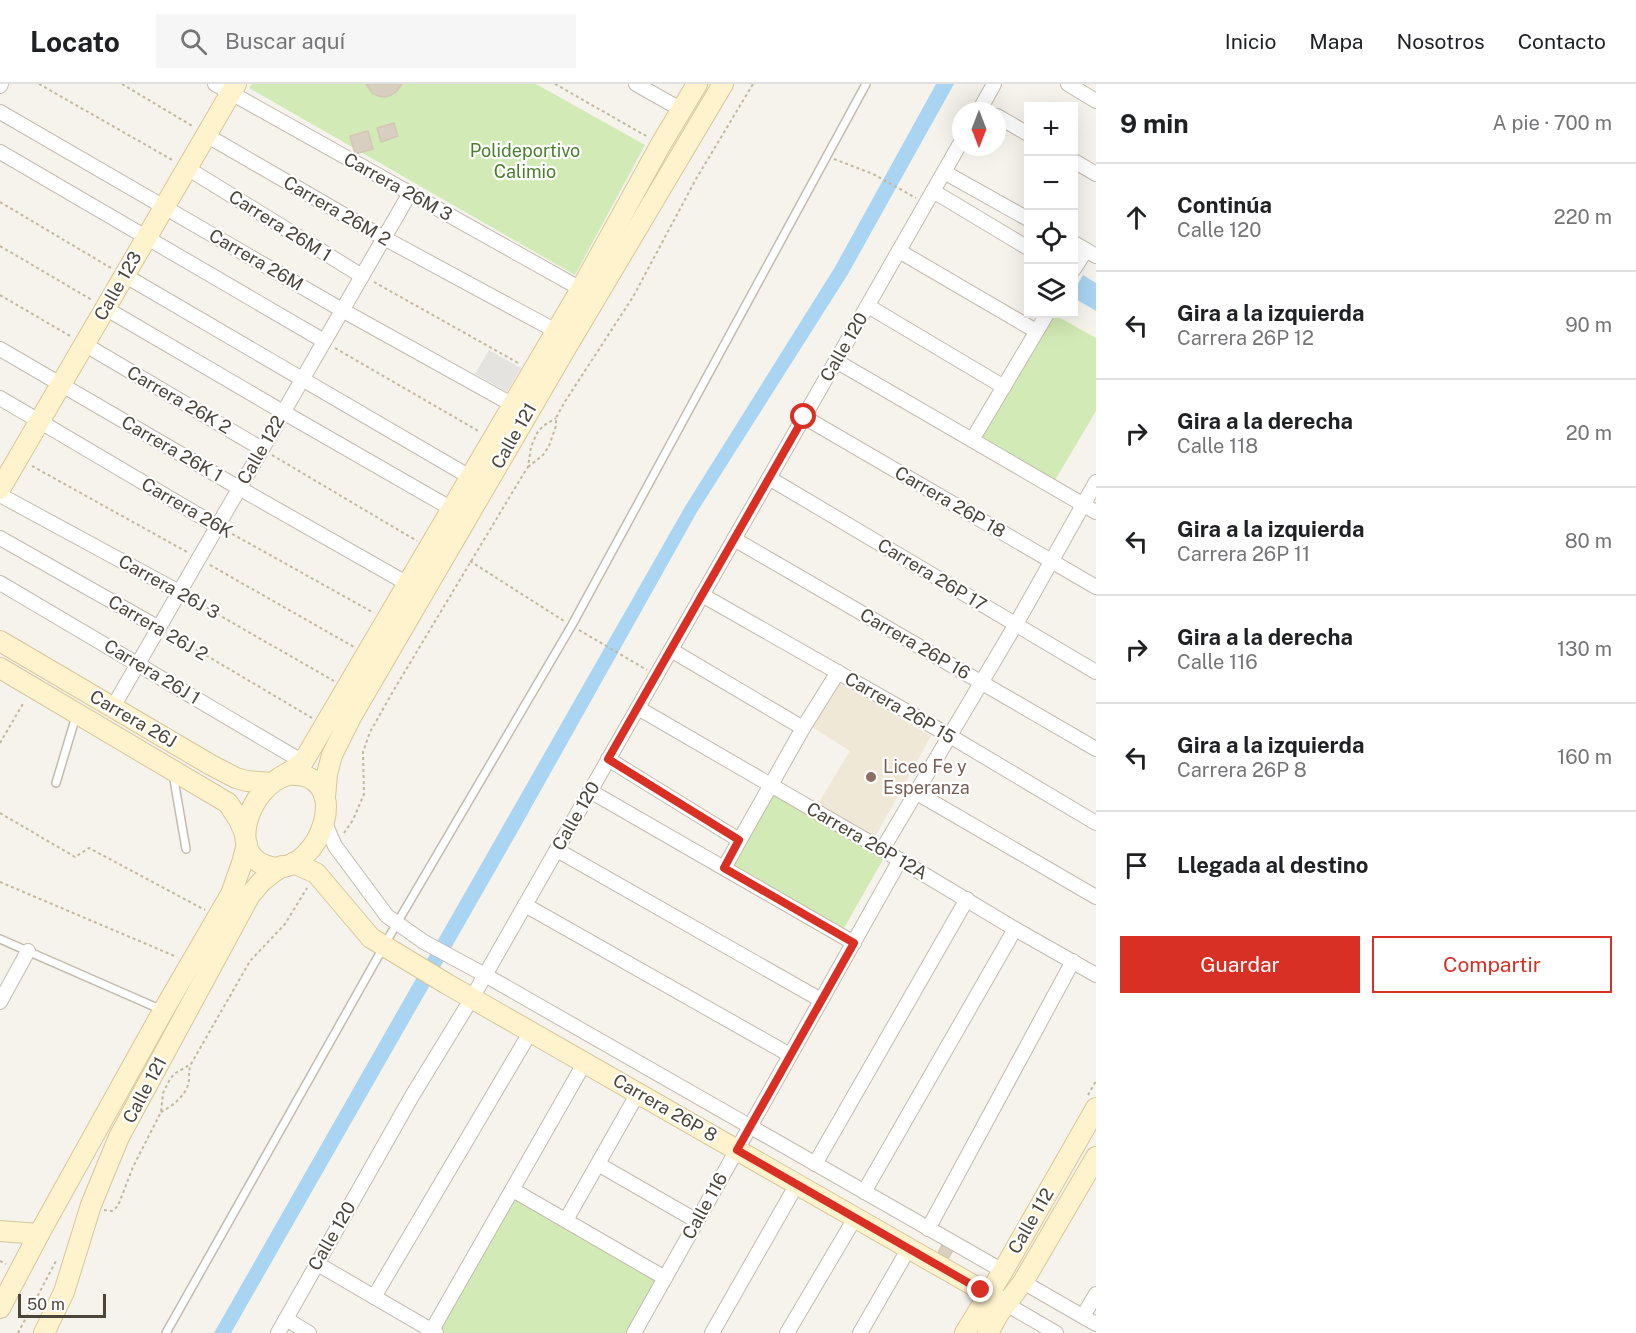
<!DOCTYPE html>
<html lang="es">
<meta charset="utf-8">
<style>
:root{--surface:#fff;--page:#f6f6f6;--text:#202124;--muted:#757577;--line:#e0e0e0;--accent:#d93025}
body{margin:0;font-family:"Public Sans",sans-serif;background:var(--page);color:var(--text)}
.controls{position:absolute;right:18px;top:18px;display:grid;overflow:hidden;border-radius:0px;box-shadow:0 6px 24px #0002}
.controls button{width:54px;height:54px;display:grid;place-items:center;padding:0;border:0;border-bottom:2px solid var(--line);background:var(--surface);color:var(--text);font:30px sans-serif}
.compass{position:absolute;left:952px;top:18px;width:54px;height:54px;border-radius:50%;background:var(--surface);box-shadow:0 6px 24px #0002;rotate:180deg}
.scale{position:absolute;left:18px;bottom:15px;width:88px;box-sizing:border-box;padding-left:6px;border:3px solid #4b4439;border-top:0;font-size:16px;line-height:21px;white-space:nowrap;color:#4b4439;-webkit-text-stroke:4px #fff;paint-order:stroke}
.stop{position:absolute;width:18px;height:18px;margin:-14px;border:4px solid #d93025;border-radius:50%;background:#fff}
.stop.end{background:#d93025;border-color:#fff;box-shadow:0 2px 6px #0008}
.list{margin:0;padding:0;list-style:none}
h2{display:flex;justify-content:space-between;align-items:center;height:78px;margin:0;padding:0 24px;font-size:26px}
h2 small{font-size:20px;font-weight:400;color:var(--muted)}
.list li{display:grid;grid-template-columns:39px 1fr auto;gap:18px;align-items:center;box-sizing:border-box;height:108px;padding:0 24px;border-top:2px solid var(--line)}
.list b{display:block;font-size:22px;white-space:nowrap}
.list p{margin:0;font-size:20px;white-space:nowrap;color:var(--muted)}
.list em{font-size:20px;font-style:normal;color:var(--muted)}
.actions{display:flex;gap:12px;padding:18px 24px}
.actions a{flex:1;padding:14px 0;border:2px solid var(--accent);border-radius:0px;text-align:center;font-size:21px;color:var(--accent)}
.actions .main{background:var(--accent);color:#fff}
.icon{flex:none;width:33px;height:33px;fill:none;stroke:currentColor;stroke-width:2;stroke-linecap:round;stroke-linejoin:round}
.map{position:relative;flex:none;width:1096px;height:1249px;overflow:hidden}
header{display:flex;align-items:center;gap:36px;box-sizing:border-box;height:84px;padding:0 30px;background:var(--surface);border-bottom:2px solid var(--line)}
header strong{font-size:28px}
nav{display:flex;gap:33px;margin-inline-start:auto;font-size:21px}
.search{width:420px;height:54px;background:var(--page);display:flex;align-items:center;gap:15px;box-sizing:border-box;padding:0 21px;border-radius:0px;color:var(--muted);font-size:22px}
main{display:flex}
aside{flex:1;background:var(--surface)}
.map>svg:first-child{display:block}
.education{fill:#efe8d6}
.green{fill:#d2eab5}
.parking{fill:#e5e3e0}
.water{fill:#a9d4f2}
.building{fill:#d8cfc1;stroke:#d3c7b4;stroke-width:1.5}
.lines{fill:none;stroke-linecap:round;stroke-linejoin:round}
.lane-casing{stroke:#c2bbae;stroke-width:10}
.street-casing{stroke:#c2bbae;stroke-width:16}
.secondary-casing{stroke:#d6c79b;stroke-width:22}
.path{stroke:#c4b79f;stroke-width:2;stroke-dasharray:3 3;stroke-linecap:butt}
.lane{stroke:#fff;stroke-width:7}
.street{stroke:#fff;stroke-width:14}
.secondary{stroke:#fff3cd;stroke-width:20}
.route{stroke:#d93025;stroke-width:8}
.education-dot{fill:#8d6e63;stroke:#fff;stroke-width:2}
.labels{text-anchor:middle;stroke-width:4.5;stroke-linejoin:round;paint-order:stroke}
.park-label{font-size:18px;fill:#4a7f2a;stroke:#fff}
.street-label{font-size:18px;fill:#4b4439;stroke:#fff}
.education-label{font-size:18px;fill:#785e54;stroke:#fff;text-anchor:start}
</style>
<header>
<strong>Locato</strong>
<div class="search"><svg class="icon" aria-label="search" viewBox="0 0 24 24"><circle cx="10" cy="10" r="6"/><path d="M15 15l6 6"/></svg>Buscar aquí</div>
<nav><a>Inicio</a><a>Mapa</a><a>Nosotros</a><a>Contacto</a></nav>
</header>
<main>
<div class="map">
<svg width="1096" height="1249" viewBox="0 0 1096 1249">
<rect width="100%" height="100%" fill="#f6f3ec"/>
<polygon class="education" points="835,596 931,652 875,753 818,720 850,667 809,641"/>
<g class="green">
<polygon points="252,0 536,0 645,61 575,191 249,4"/>
<polygon points="1053,230 1096,254 1096,327 1054,398 977,354"/>
<polygon points="773,709 885,772 844,844 732,780"/>
<polygon points="513,1106 665,1194 634,1249 436,1249"/>
</g>
<polygon class="parking" points="489,266 521,284 507,308 475,290"/>
<g class="water">
<polygon points="936,0 954,0 848,190 697,428 518,747 231,1249 214,1249 686,421 835,183"/>
<polygon points="1083,191 1096,199 1096,227 1074,214 1074,207"/>
</g>
<g class="building">
<polygon points="366,0 402,0 396,8 391,11 385,13 378,12 372,9"/>
<polygon points="394,39 398,52 381,58 377,44"/>
<polygon points="368,47 373,65 355,70 350,52"/>
<polygon points="943,1159 954,1164 948,1175 938,1169"/>
</g>
<g class="lines">
<g class="lane-casing">
<g id="lane">
<polyline points="173,690 186,765"/>
<polyline points="56,699 76,632"/>
<polyline points="0,855 162,926"/>
<polyline points="166,1249 397,839 572,541 866,0"/>
</g>
</g>
<g class="street-casing">
<g id="street">
<polyline points="215,0 581,205"/>
<polyline points="636,0 682,26"/>
<polyline points="1068,0 1096,17"/>
<polyline points="0,2 1,0"/>
<polyline points="979,27 994,0"/>
<polyline points="0,28 342,226 513,321"/>
<polyline points="997,32 1028,50"/>
<polyline points="206,51 384,154 556,247"/>
<polyline points="0,68 324,257"/>
<polyline points="1074,77 1096,90"/>
<polyline points="187,84 362,192"/>
<polyline points="944,88 1028,135"/>
<polyline points="933,107 1028,164"/>
<polyline points="1074,159 1096,172"/>
<polyline points="899,167 1036,247"/>
<polyline points="1074,185 1086,166"/>
<polyline points="124,191 470,393"/>
<polyline points="868,222 1004,303"/>
<polyline points="105,224 283,328 452,425"/>
<polyline points="84,260 262,365"/>
<polyline points="0,265 239,404 408,500"/>
<polyline points="836,277 1096,428"/>
<polyline points="0,314 217,442"/>
<polyline points="804,333 1096,503"/>
<polyline points="972,356 1047,230"/>
<polyline points="769,394 1096,588"/>
<polyline points="0,411 179,508"/>
<polyline points="0,454 159,544"/>
<polyline points="734,455 1096,665"/>
<polyline points="0,499 303,678"/>
<polyline points="702,511 950,652 1096,739"/>
<polyline points="671,566 803,644"/>
<polyline points="113,623 410,109"/>
<polyline points="638,624 900,776 1015,845 1096,891"/>
<polyline points="608,675 739,756"/>
<polyline points="590,707 854,859"/>
<polyline points="917,709 1096,813"/>
<polyline points="324,737 335,762 387,832 424,858 485,891 1003,1187"/>
<polyline points="557,766 821,916"/>
<polyline points="882,766 1016,540 1096,398"/>
<polyline points="724,784 803,644 838,588"/>
<polyline points="525,821 790,971"/>
<polyline points="0,918 28,867"/>
<polyline points="598,1080 697,1137"/>
<polyline points="815,1080 967,815"/>
<polyline points="513,1106 665,1194"/>
<polyline points="864,1108 1015,845"/>
<polyline points="566,1136 638,1009"/>
<polyline points="928,1145 1073,877"/>
<polyline points="316,1179 436,1249"/>
<polyline points="1023,1198 1096,1240"/>
<polyline points="374,1213 531,947"/>
<polyline points="1006,1220 1056,1249"/>
<polyline points="1083,1232 1096,1210"/>
<polyline points="286,1235 309,1249"/>
<polyline points="432,1246 585,978"/>
<polyline points="278,1249 412,1012 472,914 961,58"/>
<polyline points="634,1249 900,776"/>
<polyline points="712,1249 797,1100"/>
<polyline points="787,1249 855,1134"/>
<polyline points="860,1249 909,1164"/>
</g>
</g>
<g class="secondary-casing">
<g id="secondary">
<polyline points="0,405 236,0"/>
<polyline points="0,557 211,681 236,694 247,697 271,699"/>
<polyline points="0,584 228,719 239,736 245,750"/>
<path d="M288,691C356,686 321,791 272,783C224,775 248,702 288,691Z"/>
<polyline points="279,694 291,687 303,678 581,205 661,60 697,0"/>
<polyline points="325,713 327,690 332,671 351,633 566,264 723,0"/>
<polyline points="293,779 316,789 371,854 447,900 1006,1220"/>
<polyline points="0,1147 39,1150"/>
<polyline points="0,1224 39,1150 163,927 231,810 242,779 247,760"/>
<polyline points="44,1249 64,1208 91,1121 119,1053 250,811 262,797 282,782"/>
<polyline points="965,1249 1003,1187 1096,1024"/>
<polyline points="988,1249 999,1229 1023,1198 1096,1073"/>
</g>
</g>
<g class="path">
<polyline points="39,0 174,77"/>
<polyline points="122,0 194,43"/>
<polyline points="555,0 648,53"/>
<polyline points="834,75 873,90 916,114"/>
<polyline points="0,118 111,184"/>
<polyline points="0,162 92,216"/>
<polyline points="374,198 520,280"/>
<polyline points="0,211 70,252"/>
<polyline points="335,264 480,348"/>
<polyline points="272,371 417,457"/>
<polyline points="32,382 187,468"/>
<polyline points="528,383 543,371 549,362 556,342 556,334 564,319 633,213 696,95 753,0"/>
<polyline points="227,447 374,529"/>
<polyline points="470,477 564,537"/>
<polyline points="210,481 354,563"/>
<polyline points="191,515 334,597"/>
<polyline points="579,546 647,586"/>
<polyline points="170,550 312,634"/>
<polyline points="0,659 24,618"/>
<polyline points="0,729 75,773 89,764 205,826"/>
<polyline points="344,749 353,736 364,710 363,668 370,648 395,604 521,394 528,383 531,363 537,349 543,342 556,334"/>
<polyline points="0,798 177,873"/>
<polyline points="1088,1011 1096,997"/>
<path d="M161,1028C173,1022 189,1009 189,995C189,989 189,986 191,980L250,877L285,840L307,804"/>
<polyline points="104,1126 112,1127 118,1122 133,1083 161,1028 163,1009 169,997 174,990 191,980"/>
<polyline points="0,1177 6,1180"/>
<polyline points="18,1249 56,1177"/>
</g>
<use href="#lane" class="lane"/>
<use href="#street" class="street"/>
<use href="#secondary" class="secondary"/>
</g>
<g class="lines">
<polyline class="route" points="804,333 608,675 739,756 724,784 854,859 737,1066 981,1206"/>
</g>
<circle class="education-dot" cx="871" cy="693" r="6"/>
<g class="labels">
<g class="park-label">
<text x="525" y="73">Polideportivo<tspan x="525" dy="21">Calimio</tspan></text>
</g>
<g class="street-label">
<text transform="translate(398 103) rotate(29)" y="6">Carrera 26M 3</text>
<text transform="translate(337 127) rotate(30)" y="6">Carrera 26M 2</text>
<text transform="translate(280 142) rotate(32)" y="6">Carrera 26M 1</text>
<text transform="translate(256 176) rotate(30)" y="6">Carrera 26M</text>
<text transform="translate(118 202) rotate(-60)" y="6">Calle 123</text>
<text transform="translate(844 263) rotate(-60)" y="6">Calle 120</text>
<text transform="translate(179 316) rotate(30)" y="6">Carrera 26K 2</text>
<text transform="translate(514 352) rotate(-60)" y="6">Calle 121</text>
<text transform="translate(172 365) rotate(30)" y="6">Carrera 26K 1</text>
<text transform="translate(261 366) rotate(-60)" y="6">Calle 122</text>
<text transform="translate(950 418) rotate(30)" y="6">Carrera 26P 18</text>
<text transform="translate(187 424) rotate(30)" y="6">Carrera 26K</text>
<text transform="translate(932 491) rotate(31)" y="6">Carrera 26P 17</text>
<text transform="translate(169 503) rotate(29)" y="6">Carrera 26J 3</text>
<text transform="translate(158 544) rotate(30)" y="6">Carrera 26J 2</text>
<text transform="translate(915 560) rotate(30)" y="6">Carrera 26P 16</text>
<text transform="translate(152 588) rotate(31)" y="6">Carrera 26J 1</text>
<text transform="translate(900 624) rotate(30)" y="6">Carrera 26P 15</text>
<text transform="translate(133 635) rotate(30)" y="6">Carrera 26J</text>
<text transform="translate(576 732) rotate(-60)" y="6">Calle 120</text>
<text transform="translate(867 757) rotate(30)" y="6">Carrera 26P 12A</text>
<text transform="translate(145 1006) rotate(-62)" y="6">Calle 121</text>
<text transform="translate(665 1024) rotate(30)" y="6">Carrera 26P 8</text>
<text transform="translate(705 1122) rotate(-61)" y="6">Calle 116</text>
<text transform="translate(1031 1137) rotate(-60)" y="6">Calle 112</text>
<text transform="translate(332 1152) rotate(-60)" y="6">Calle 120</text>
</g>
<g class="education-label">
<text x="883" y="689">Liceo Fe y<tspan x="883" dy="21">Esperanza</tspan></text>
</g>
</g>
</svg>
<div class="controls">
<button>+</button>
<button>−</button>
<button><svg class="icon" aria-label="locate" viewBox="0 0 24 24"><circle cx="12" cy="12" r="6"/><path d="M12 2v4M12 18v4M2 12h4M18 12h4"/></svg></button>
<button><svg class="icon" aria-label="layers" viewBox="0 0 24 24"><path d="M12 4l9 5-9 5-9-5zM3 14l9 5 9-5"/></svg></button>
</div>
<svg class="compass" viewBox="-18 -18 36 36"><path d="M0-13l5 13h-10z" fill="#e53935"/><path d="M0 13l5-13h-10z" fill="#757577"/></svg>
<div class="scale">50 m</div>
<div class="stop" style="left:804px;top:333px"></div>
<div class="stop end" style="left:981px;top:1206px"></div>
</div>
<aside>
<h2>9 min<small>A pie · 700 m</small></h2>
<ul class="list">
<li><svg class="icon" aria-label="ahead" viewBox="0 0 24 24"><path d="M12 20V5M6 11l6-6 6 6"/></svg><div><b>Continúa</b><p>Calle 120</p></div><em>220 m</em></li>
<li><svg class="icon" aria-label="left" viewBox="0 0 24 24"><path d="M17 20v-9H6M10 6l-5 5 5 5"/></svg><div><b>Gira a la izquierda</b><p>Carrera 26P 12</p></div><em>90 m</em></li>
<li><svg class="icon" aria-label="right" viewBox="0 0 24 24"><path d="M7 20v-9h11M14 6l5 5-5 5"/></svg><div><b>Gira a la derecha</b><p>Calle 118</p></div><em>20 m</em></li>
<li><svg class="icon" aria-label="left" viewBox="0 0 24 24"><path d="M17 20v-9H6M10 6l-5 5 5 5"/></svg><div><b>Gira a la izquierda</b><p>Carrera 26P 11</p></div><em>80 m</em></li>
<li><svg class="icon" aria-label="right" viewBox="0 0 24 24"><path d="M7 20v-9h11M14 6l5 5-5 5"/></svg><div><b>Gira a la derecha</b><p>Calle 116</p></div><em>130 m</em></li>
<li><svg class="icon" aria-label="left" viewBox="0 0 24 24"><path d="M17 20v-9H6M10 6l-5 5 5 5"/></svg><div><b>Gira a la izquierda</b><p>Carrera 26P 8</p></div><em>160 m</em></li>
<li><svg class="icon" aria-label="arrive" viewBox="0 0 24 24"><path d="M6 21V4h12l-3 4 3 4H6"/></svg><div><b>Llegada al destino</b></div></li>
</ul>
<div class="actions"><a class="main">Guardar</a><a>Compartir</a></div>
</aside>
</main>
